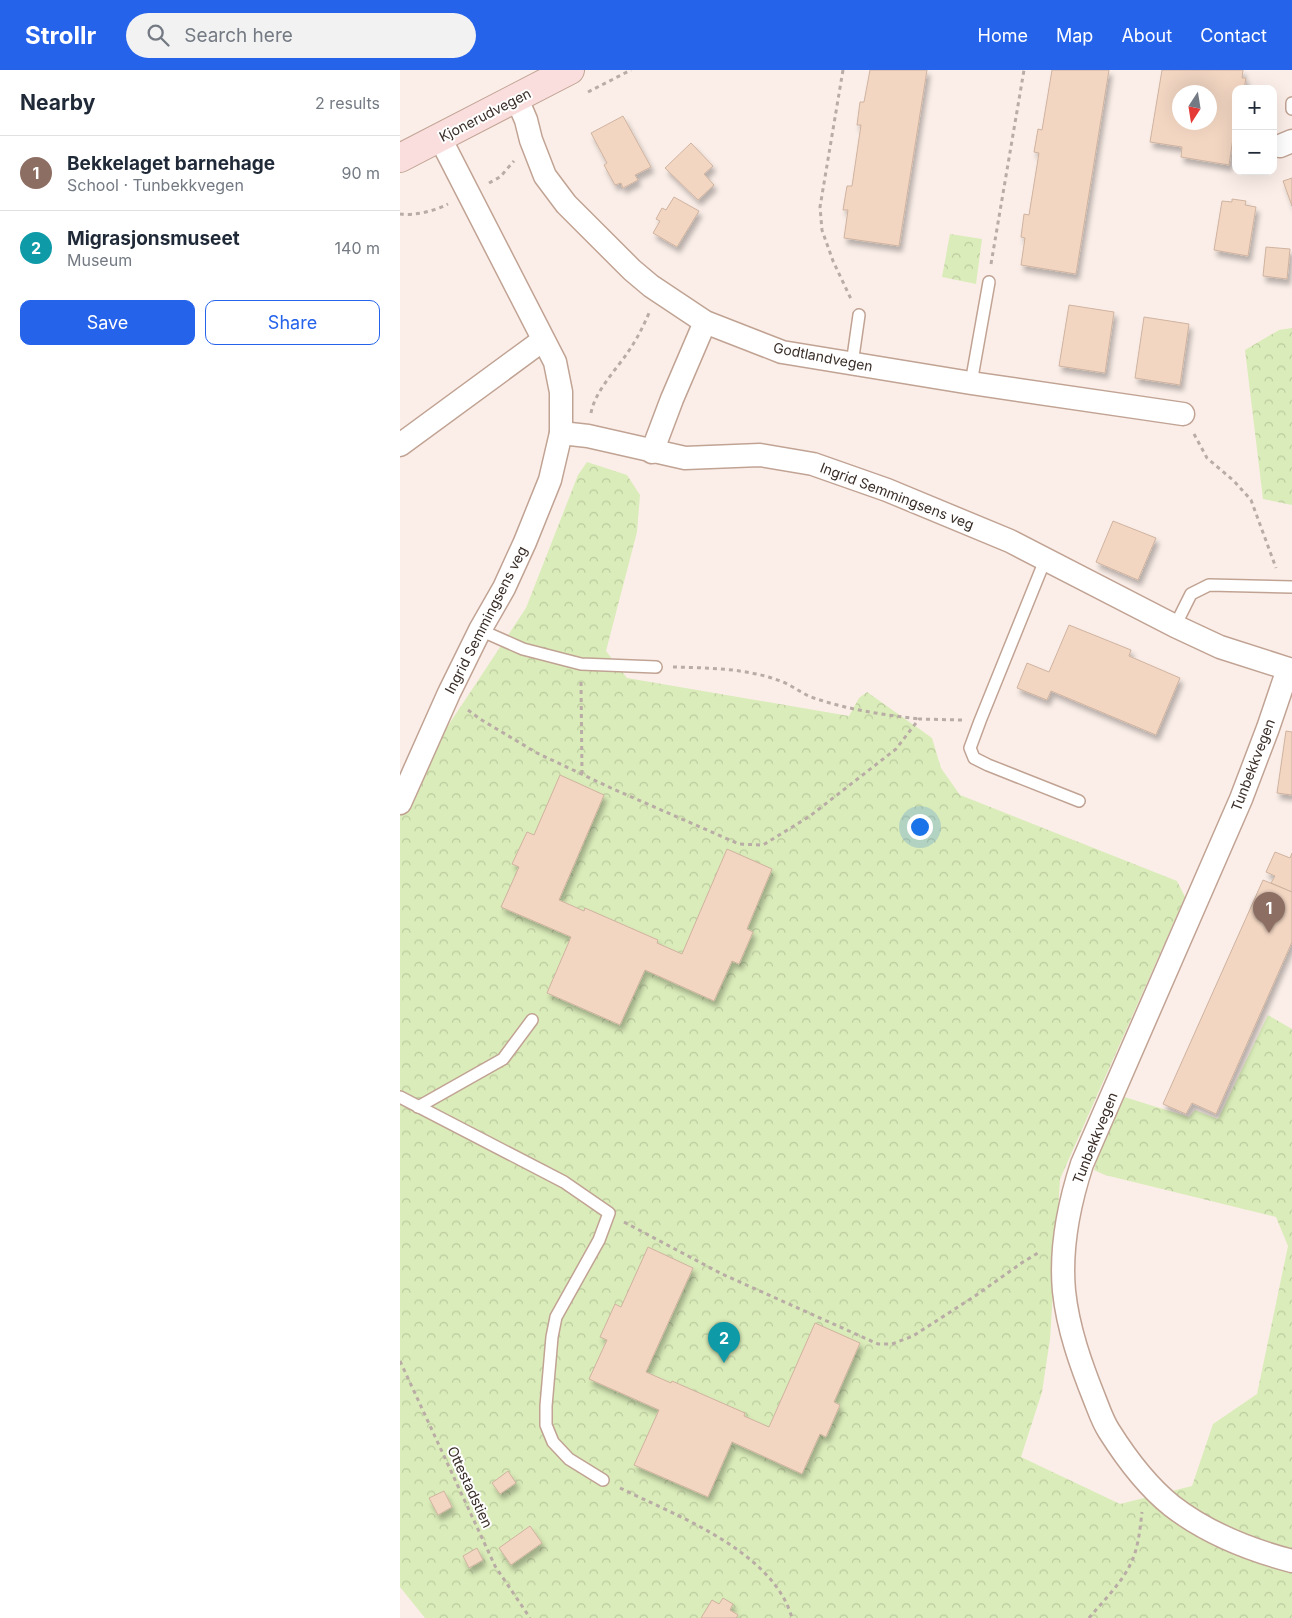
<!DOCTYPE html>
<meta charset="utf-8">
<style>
:root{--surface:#fff;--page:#f2f2f3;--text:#1f2937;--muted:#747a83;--line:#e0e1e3;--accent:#2563eb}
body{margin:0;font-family:Inter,sans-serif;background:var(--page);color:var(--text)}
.controls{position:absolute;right:15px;top:15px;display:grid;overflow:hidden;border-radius:10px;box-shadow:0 5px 20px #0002}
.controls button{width:45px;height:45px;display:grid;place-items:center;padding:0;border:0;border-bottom:1px solid var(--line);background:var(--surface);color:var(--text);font:25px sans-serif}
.compass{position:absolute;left:772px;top:15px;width:45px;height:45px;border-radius:50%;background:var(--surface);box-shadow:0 5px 20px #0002;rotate:192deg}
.you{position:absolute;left:519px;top:756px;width:18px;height:18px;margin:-12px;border:4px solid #fff;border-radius:50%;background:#1a73e8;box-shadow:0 0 0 8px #1a73e833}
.badge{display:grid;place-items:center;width:32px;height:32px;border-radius:50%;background:var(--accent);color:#fff;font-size:16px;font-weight:700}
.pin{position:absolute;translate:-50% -41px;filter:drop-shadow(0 1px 2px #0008)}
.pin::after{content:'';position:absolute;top:26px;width:18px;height:15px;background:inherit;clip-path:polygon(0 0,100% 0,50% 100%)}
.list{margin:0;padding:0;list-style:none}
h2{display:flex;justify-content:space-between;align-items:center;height:65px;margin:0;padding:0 20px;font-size:21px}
h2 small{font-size:16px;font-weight:400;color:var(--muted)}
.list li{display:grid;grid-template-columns:32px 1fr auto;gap:15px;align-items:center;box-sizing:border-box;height:75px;padding:0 20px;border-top:1px solid var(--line)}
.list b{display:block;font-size:19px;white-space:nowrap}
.list p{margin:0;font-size:16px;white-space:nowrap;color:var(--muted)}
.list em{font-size:16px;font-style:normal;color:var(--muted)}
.actions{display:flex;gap:10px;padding:15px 20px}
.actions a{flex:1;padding:11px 0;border:1px solid var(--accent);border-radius:10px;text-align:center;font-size:18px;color:var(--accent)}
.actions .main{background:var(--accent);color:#fff}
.icon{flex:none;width:28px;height:28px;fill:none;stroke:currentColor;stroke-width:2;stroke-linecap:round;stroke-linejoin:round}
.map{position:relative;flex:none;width:892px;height:1548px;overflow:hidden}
header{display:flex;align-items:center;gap:30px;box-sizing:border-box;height:70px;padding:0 25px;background:var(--accent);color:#fff}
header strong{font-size:24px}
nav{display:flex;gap:28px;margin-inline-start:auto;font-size:18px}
.search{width:350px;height:45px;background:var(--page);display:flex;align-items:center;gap:12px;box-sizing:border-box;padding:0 18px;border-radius:28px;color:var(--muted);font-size:19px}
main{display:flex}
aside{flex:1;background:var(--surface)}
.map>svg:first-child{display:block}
.forest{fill:url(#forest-crowns)}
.building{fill:#f2d6c2;stroke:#cfb3a0;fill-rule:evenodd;filter:url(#shadow)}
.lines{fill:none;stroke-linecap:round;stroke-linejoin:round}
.service-casing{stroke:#c1a394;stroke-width:14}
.minor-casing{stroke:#c1a394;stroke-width:25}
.secondary-casing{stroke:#c1a394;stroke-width:30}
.path{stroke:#b9aca6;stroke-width:3;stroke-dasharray:4 4;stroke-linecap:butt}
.service{stroke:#fff;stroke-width:11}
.minor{stroke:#fff;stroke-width:22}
.secondary{stroke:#f9dedd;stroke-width:28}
.labels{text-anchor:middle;stroke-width:4;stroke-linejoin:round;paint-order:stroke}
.street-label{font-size:14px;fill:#3a2e28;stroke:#fff}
</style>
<header>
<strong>Strollr</strong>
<div class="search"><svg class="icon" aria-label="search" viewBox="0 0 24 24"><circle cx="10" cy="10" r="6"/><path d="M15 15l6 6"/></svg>Search here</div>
<nav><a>Home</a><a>Map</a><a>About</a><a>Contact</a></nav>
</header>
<main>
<aside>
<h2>Nearby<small>2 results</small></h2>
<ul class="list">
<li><span class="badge" style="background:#8d6e63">1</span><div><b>Bekkelaget barnehage</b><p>School · Tunbekkvegen</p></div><em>90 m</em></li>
<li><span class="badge" style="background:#0f9aa8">2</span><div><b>Migrasjonsmuseet</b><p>Museum</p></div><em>140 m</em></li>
</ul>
<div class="actions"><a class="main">Save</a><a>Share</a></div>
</aside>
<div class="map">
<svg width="892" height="1548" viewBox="0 0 892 1548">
<defs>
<pattern id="forest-crowns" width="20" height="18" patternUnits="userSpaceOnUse" patternTransform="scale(1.25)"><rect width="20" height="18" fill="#daecb9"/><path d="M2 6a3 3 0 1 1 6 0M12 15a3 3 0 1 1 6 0" fill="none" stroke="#bccb9f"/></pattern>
<filter id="shadow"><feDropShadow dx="3" dy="5.5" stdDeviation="2.5" flood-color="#0004"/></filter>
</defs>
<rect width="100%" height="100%" fill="#fbeee8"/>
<g class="forest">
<polygon points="550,164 582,169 576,214 542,207"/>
<polygon points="892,258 892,435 863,429 845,280 879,260"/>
<polygon points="187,392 227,405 240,425 237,462 206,581 227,608 449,646 459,628 467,622 532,668 541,698 560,725 777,811 785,827 660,1109 650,1269 642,1322 621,1387 720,1434 792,1416 813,1354 857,1324 888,1176 876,1147 705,1105 694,1100 707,1057 721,1026 789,1047 795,1040 818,1049 868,945 892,959 892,1548 25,1548 0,1517 0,728 126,538 178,405"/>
</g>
<g class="building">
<polygon points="470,0 527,0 499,176 444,168 448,140 443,140 447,116 452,116 461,55 457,55 460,32 464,32"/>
<polygon points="652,0 709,0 676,204 621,195 625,168 621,167 624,144 629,145 639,83 634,82 638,59 642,60"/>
<path d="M762,0H843L842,8H846L844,19H836V48L829,95L781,87L782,77L750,72ZM779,22H809V52H779Z"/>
<polygon points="223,46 251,97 235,105 238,110 223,118 221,113 215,115 204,95 207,93 191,63"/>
<polygon points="291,73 313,96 304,104 314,115 298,130 265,98"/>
<polygon points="892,108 892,136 883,111"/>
<polygon points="274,127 299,141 277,177 253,163 260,151 256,149 262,138 266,140"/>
<polygon points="832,129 846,131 845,135 856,137 848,186 814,180 822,131 832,132"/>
<polygon points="866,177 890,179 887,209 863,206"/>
<polygon points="669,235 714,242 705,303 659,296"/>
<polygon points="744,247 789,254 780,315 735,308"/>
<polygon points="713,451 756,468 738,510 696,492"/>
<polygon points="669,555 731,580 729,586 780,608 756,665 651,621 647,630 617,618 627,593 649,602"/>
<polygon points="886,661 892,662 892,725 877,723"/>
<polygon points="160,705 204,725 159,830 184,841 185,838 258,870 257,873 282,884 327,779 372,799 347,859 353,862 339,894 332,891 314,931 245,900 220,955 147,923 171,867 101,837 119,797 112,794 127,762 134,765"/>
<polygon points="875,782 890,788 892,783 892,822 871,813 875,806 866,802"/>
<polygon points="863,810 892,822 892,872 816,1044 792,1033 786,1044 763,1034"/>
<polygon points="248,1177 293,1198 246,1302 271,1313 272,1311 345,1343 344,1346 369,1357 415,1253 460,1273 434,1332 440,1335 426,1367 420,1364 402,1404 332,1372 308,1427 234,1395 259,1340 189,1309 207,1270 200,1267 215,1234 221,1237"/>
<polygon points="108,1401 116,1413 100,1424 92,1413"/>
<polygon points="44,1421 52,1437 38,1445 29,1428"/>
<polygon points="130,1456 142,1473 111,1495 99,1478"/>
<polygon points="77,1478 83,1490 69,1498 63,1486"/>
<polygon points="323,1528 333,1534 330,1540 338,1545 336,1548 301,1548 312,1530 319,1534"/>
</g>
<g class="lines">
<g class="service-casing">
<g id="service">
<polyline points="892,33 892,39"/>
<polyline points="452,294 459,245"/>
<polyline points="571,313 589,212"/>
<polyline points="645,490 580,651 570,678 574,688 588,695 679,731"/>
<polyline points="775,556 791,524 809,515 892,517"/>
<polyline points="80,560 123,579 181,594 256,597"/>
<polyline points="0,1027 164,1112 209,1143 199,1170 156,1247 152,1267 146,1336 146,1355 153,1372 169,1389 203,1410"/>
<polyline points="18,1037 103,989 132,950"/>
</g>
</g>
<g class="minor-casing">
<g id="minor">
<polyline points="117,29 126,50 131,70 145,106 166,134 232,200 251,216 305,252 382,282 571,313 783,344"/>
<polyline points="880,76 892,71"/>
<polyline points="161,363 188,366 285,388 360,385 413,394 487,420 610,471 775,556 820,577 892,600"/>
<polyline points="0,375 143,270"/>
<polyline points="252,382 272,329 305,252"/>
<path d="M888,599L868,658L841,729L682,1094C669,1134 660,1178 664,1221C668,1259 681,1295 695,1330C699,1340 703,1352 709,1361C726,1388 747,1416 772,1436C807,1463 850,1480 892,1491"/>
<polyline points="0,733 49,623 80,560 104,518 125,472 150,410 161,363 161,322 155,292 40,68"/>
</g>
</g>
<g class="secondary-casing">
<polyline id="secondary" points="0,88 170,0"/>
</g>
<g class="path">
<polyline points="443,0 420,137 422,160 433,191 451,229"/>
<polyline points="188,22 231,0"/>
<polyline points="89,113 100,107 114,91"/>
<path d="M0,144C14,146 35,141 48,134"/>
<polyline points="591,194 624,0"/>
<path d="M191,343C195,321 216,300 228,282C237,269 243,257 249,243"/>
<polyline points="794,364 807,388 834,411 851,430 876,498"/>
<path d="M273,597C309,598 348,598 383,612C395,617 405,626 417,629C450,640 485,645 519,649"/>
<polyline points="181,612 182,704"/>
<polyline points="68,640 80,649 137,683 211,718 339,774 363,775 410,746 496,679 519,649 562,650"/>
<polyline points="224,1152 322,1204 478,1274 492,1274 513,1266 575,1226 623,1192 638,1183"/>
<polyline points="0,1291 95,1496 130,1548"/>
<path d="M220,1418C277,1446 373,1481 392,1548"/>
<path d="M689,1548C703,1531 720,1515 730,1495C738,1480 740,1460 742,1442"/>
</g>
<use href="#service" class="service"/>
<use href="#minor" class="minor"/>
<use href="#secondary" class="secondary"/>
</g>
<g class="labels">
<g class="street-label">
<text transform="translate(85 45) rotate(-27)" y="5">Kjonerudvegen</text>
<text transform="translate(423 287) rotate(11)" y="5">Godtlandvegen</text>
<text transform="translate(497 426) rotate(21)" y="5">Ingrid Semmingsens veg</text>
<text transform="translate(86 550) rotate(-63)" y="5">Ingrid Semmingsens veg</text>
<text transform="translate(853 695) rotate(-69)" y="5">Tunbekkvegen</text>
<text transform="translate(695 1068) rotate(-68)" y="5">Tunbekkvegen</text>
<text transform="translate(70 1417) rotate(65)" y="5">Ottestadstien</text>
</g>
</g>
</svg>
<div class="controls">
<button>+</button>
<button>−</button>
</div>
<svg class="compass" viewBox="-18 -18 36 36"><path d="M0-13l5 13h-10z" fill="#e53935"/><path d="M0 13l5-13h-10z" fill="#747a83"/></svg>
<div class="you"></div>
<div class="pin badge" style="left:869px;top:863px;background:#8d6e63">1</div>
<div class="pin badge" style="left:324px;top:1293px;background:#0f9aa8">2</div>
</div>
</main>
